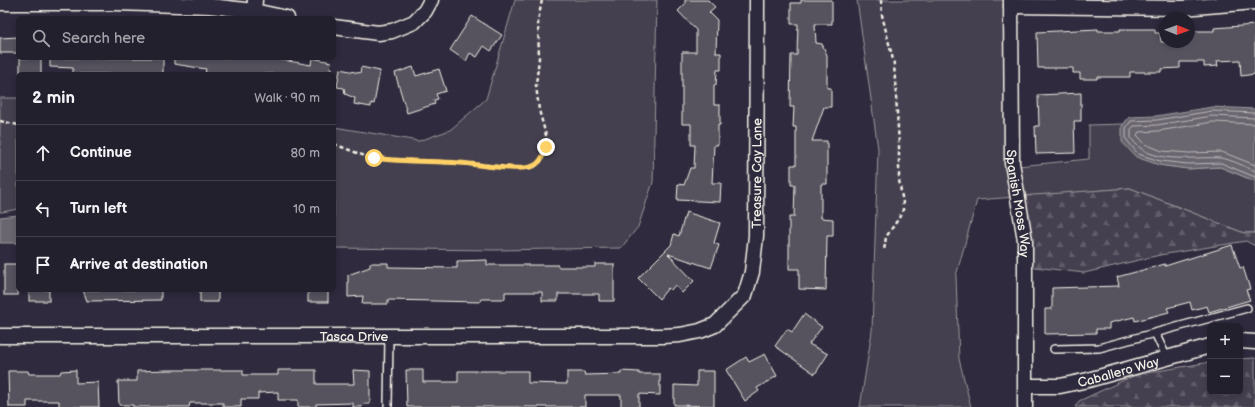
<!DOCTYPE html>
<meta charset="utf-8">
<style>
:root{--surface:#23202e;--page:#2b2836;--text:#f1f3f6;--muted:#a3a3aa;--line:#403e4a}
body{margin:0;font-family:"Balsamiq Sans",sans-serif;background:var(--page);color:var(--text)}
.controls{position:absolute;right:12px;bottom:12px;display:grid;overflow:hidden;border-radius:6px;box-shadow:0 2px 6px #0003}
.controls button{width:36px;height:36px;display:grid;place-items:center;padding:0;border:0;border-bottom:1px solid var(--line);background:var(--surface);color:var(--text);font:20px sans-serif}
.compass{position:absolute;left:1159px;top:12px;width:36px;height:36px;border-radius:50%;background:var(--surface);box-shadow:0 2px 6px #0003;rotate:91deg}
.stop{position:absolute;width:12px;height:12px;margin:-9px;border:3px solid #ffd166;border-radius:50%;background:#fff}
.stop.end{background:#ffd166;border-color:#fff;box-shadow:0 1px 4px #0008}
.list{margin:0;padding:0;list-style:none}
h2{display:flex;justify-content:space-between;align-items:center;height:52px;margin:0;padding:0 16px;font-size:17px}
h2 small{font-size:13px;font-weight:400;color:var(--muted)}
.list li{display:grid;grid-template-columns:26px 1fr auto;gap:12px;align-items:center;box-sizing:border-box;height:56px;padding:0 16px;border-top:1px solid var(--line)}
.list b{display:block;font-size:15px;white-space:nowrap}
.list em{font-size:13px;font-style:normal;color:var(--muted)}
.icon{flex:none;width:22px;height:22px;fill:none;stroke:currentColor;stroke-width:2;stroke-linecap:round;stroke-linejoin:round}
.map{position:relative;flex:none;width:1255px;height:407px;overflow:hidden}
.search{position:absolute;background:var(--surface);box-shadow:0 2px 6px #0003;left:16px;top:16px;width:320px;height:44px;display:flex;align-items:center;gap:10px;box-sizing:border-box;padding:0 14px;border-radius:6px;color:var(--muted);font-size:15px}
.panel{position:absolute;background:var(--surface);box-shadow:0 2px 6px #0003;left:16px;top:72px;width:320px;height:220px;border-radius:6px}
.map>svg:first-child{display:block}
.grass{fill:#454050;stroke:#9c989c}
.forest{fill:url(#forest-firs);stroke:#9c989c}
.water{fill:#6a6670;stroke:#a19ea0}
.lines{fill:none;stroke-linecap:round;stroke-linejoin:round}
.shore{stroke:#bdb9b8;stroke-width:1}
.building{fill:#56525f;stroke:#f4f1e8}
.lane-casing{stroke:#f4f1e8;stroke-width:10}
.street-casing{stroke:#f4f1e8;stroke-width:17}
.path{stroke:#f4f1e8;stroke-width:2.5;stroke-dasharray:4 3;stroke-linecap:butt}
.lane{stroke:#2f2a3d;stroke-width:7}
.street{stroke:#2f2a3d;stroke-width:14}
.route{stroke:#ffd166;stroke-width:5}
.labels{text-anchor:middle;stroke-width:3;stroke-linejoin:round;paint-order:stroke}
.street-label{font-size:13px;fill:#f4f1e8;stroke:#2f2a3d}
</style>
<div class="map">
<svg width="1255" height="407" viewBox="0 0 1255 407">
<defs>
<pattern id="forest-firs" width="22" height="20" patternUnits="userSpaceOnUse"><rect width="22" height="20" fill="#454050"/><path d="M5 1l3.5 6h-7zM16 11l3.5 6h-7z" fill="#605c69"/></pattern>
</defs>
<rect width="100%" height="100%" fill="#2f2a3d"/>
<filter id="ink" filterUnits="userSpaceOnUse"><feTurbulence type="fractalNoise" baseFrequency=".025" numOctaves="2"/><feDisplacementMap in="SourceGraphic" scale="8" xChannelSelector="R" yChannelSelector="G"/><feConvolveMatrix kernelMatrix="1 2 1 2 8 2 1 2 1" color-interpolation-filters="sRGB"/></filter>
<g filter="url(#ink)">
<g class="grass">
<polygon points="515,0 657,0 653,182 638,227 621,248 495,250 334,248 334,127 419,141 450,130 486,99"/>
<polygon points="857,0 1005,0 1008,167 1089,159 1089,125 1124,124 1122,126 1159,165 1188,169 1220,167 1255,181 1255,233 1244,233 1130,188 977,200 956,276 959,359 971,407 860,407 872,331 878,149"/>
<polygon points="0,98 18,98 18,209 2,212 0,212"/>
</g>
<g class="forest">
<polygon points="1130,188 1244,233 1255,233 1255,246 1246,241 1160,255 1084,273 1027,266 1020,196"/>
<polygon points="1255,358 1255,407 1075,407 1079,401 1135,375 1210,362 1210,392 1240,392 1240,359"/>
</g>
<g class="water">
<polygon points="1212,107 1255,109 1255,181 1220,167 1188,169 1159,165 1136,157 1122,142 1122,126 1129,117 1156,116"/>
<polygon points="18,215 18,243 0,243 0,217"/>
</g>
<g class="lines">
<g class="shore">
<polyline points="1255,113 1212,111 1157,120 1131,121 1126,128 1126,139 1138,154 1160,161 1188,164 1221,163 1255,177"/>
<path d="M1255,118L1212,116L1157,125L1134,126L1131,129V138C1149,166 1192,156 1220,158C1230,159 1246,167 1255,171"/>
<polyline points="1255,124 1213,122 1158,131 1139,132 1137,135 1145,144 1162,151 1189,153 1222,152 1255,165"/>
</g>
</g>
<g class="building">
<polygon points="685,0 708,0 715,7 709,12 717,20 716,53 721,53 721,70 717,70 716,85 714,85 714,105 720,105 720,125 718,125 718,145 714,145 712,183 721,183 720,202 677,200 678,184 684,185 690,168 694,168 695,145 691,145 691,124 682,124 682,52 696,52 696,30 678,11 685,4"/>
<polygon points="801,0 832,0 832,24 815,24 816,43 822,44 827,55 827,88 831,88 831,107 824,107 812,141 827,141 827,184 821,184 821,218 833,219 833,236 827,236 826,290 799,289 799,269 789,269 789,217 794,217 795,185 791,185 791,165 796,165 796,127 793,127 794,107 790,107 791,55 797,55 798,24 791,24 791,3 801,3"/>
<polygon points="472,16 502,35 491,51 484,46 477,57 470,53 466,61 450,50"/>
<polygon points="1255,25 1255,74 1241,76 1240,60 1217,61 1218,66 1204,67 1204,62 1180,62 1180,68 1161,69 1161,72 1130,72 1130,77 1097,77 1097,79 1080,79 1080,73 1073,73 1073,68 1038,68 1037,32 1098,29 1098,31 1120,31 1120,29 1155,29 1155,33 1160,33 1161,42 1189,42 1189,31 1214,31 1214,28"/>
<polygon points="18,37 18,53 0,53 0,38"/>
<rect x="20" y="58" width="21" height="16"/>
<polygon points="50,58 163,58 163,74 73,74 73,68 50,67"/>
<polygon points="174,58 272,58 311,65 312,58 331,62 330,68 332,68 332,74 205,74 206,69 174,64"/>
<polygon points="361,67 380,71 374,104 371,103 371,107 354,104 355,98 345,94 344,88 337,87 340,69 360,73"/>
<polygon points="413,67 416,76 439,69 446,91 436,94 438,99 434,100 435,104 407,113 395,73"/>
<polygon points="1081,93 1081,121 1074,121 1075,153 1036,154 1035,126 1039,126 1038,95"/>
<polygon points="686,212 720,223 714,243 719,245 711,268 668,254 694,281 682,293 675,285 671,290 668,288 659,299 638,278 671,245 674,234 679,236"/>
<polygon points="1232,245 1240,268 1243,267 1250,289 1246,290 1250,300 1209,312 1207,306 1192,310 1190,302 1167,308 1169,312 1135,321 1134,317 1109,323 1109,329 1096,329 1096,333 1045,334 1045,309 1052,309 1052,288 1119,286 1117,277 1165,264 1165,266"/>
<polygon points="487,260 487,265 558,265 558,267 595,267 595,264 614,264 614,301 599,301 599,294 558,294 558,301 542,301 542,292 505,292 505,299 481,299 480,302 388,300 388,304 362,304 363,296 348,297 348,275 370,267 370,263 388,263 388,267 457,268 457,261"/>
<rect x="4" y="264" width="14" height="31"/>
<rect x="29" y="290" width="20" height="11"/>
<polygon points="83,290 161,290 161,300 87,301"/>
<rect x="200" y="290" width="18" height="12"/>
<rect x="308" y="290" width="20" height="12"/>
<polygon points="804,314 822,327 809,344 828,354 815,374 775,346 787,329 792,332"/>
<polygon points="765,354 777,376 757,388 759,391 745,401 726,370 746,357 749,362"/>
<polygon points="76,370 76,383 98,382 99,407 59,407 59,401 27,401 27,407 9,407 8,371 28,371 29,374 60,374 61,371"/>
<polygon points="168,370 243,370 243,375 278,375 278,370 316,370 316,384 354,384 353,370 370,371 370,404 363,404 362,407 353,407 353,403 316,404 316,407 298,407 298,400 278,400 278,392 258,393 258,399 241,399 241,407 223,407 223,403 190,403 189,407 133,407 133,405 119,405 118,381 137,381 137,371"/>
<polygon points="406,370 423,370 423,382 458,382 458,371 528,371 528,383 567,384 567,372 584,372 585,375 621,374 621,371 639,372 639,374 660,374 660,395 639,394 639,407 621,407 621,395 585,395 585,407 407,407"/>
<polygon points="697,371 714,371 714,406 674,405 674,385 697,386"/>
</g>
<g class="lines">
<g class="lane-casing">
<g id="lane">
<polyline points="1155,333 1167,358"/>
<polyline points="1054,349 1099,348 1247,308"/>
<polyline points="388,407 389,336"/>
</g>
</g>
<g class="street-casing">
<g id="street">
<path id="s1" d="M1011,0L1012,163L1025,240V407"/>
<polyline points="0,3 116,3 210,6 254,11 255,0"/>
<polyline points="1011,6 1183,8 1255,2"/>
<polyline points="254,11 287,18"/>
<polyline points="334,27 378,33 392,31 414,22 425,11 431,0"/>
<path id="s2" d="M0,336H662L680,335L700,331L715,325L745,295L752,272L756,236L757,0"/>
<polyline points="1240,341 1255,342"/>
<path id="s3" d="M1026,386H1060L1088,380L1210,346"/>
</g>
</g>
<g class="path">
<polyline points="881,0 882,15 894,64 899,144 899,180 903,203 903,210 899,218 886,237 884,251"/>
<polyline points="0,121 18,125"/>
<polyline points="334,144 365,156 383,159 460,163 517,168 529,168 535,166 540,162 544,155 547,139 539,110 536,85 539,58 538,21 542,0"/>
</g>
<use href="#lane" class="lane"/>
<use href="#street" class="street"/>
</g>
</g>
<g class="lines" filter="url(#ink)">
<path class="route" d="M374,158C403,162 432,161 460,163C477,164 519,172 533,166C541,163 544,155 546,147"/>
</g>
<g class="labels">
<g class="street-label">
<text dy="5" stroke="none"><textPath href="#s2" startOffset="882">Treasure Cay Lane</textPath></text>
<text dy="5" stroke="none"><textPath href="#s1" startOffset="204">Spanish Moss Way</textPath></text>
<text dy="5" stroke="none"><textPath href="#s2" startOffset="354">Tasca Drive</textPath></text>
<text dy="5" stroke="none"><textPath href="#s3" startOffset="94">Caballero Way</textPath></text>
</g>
</g>
</svg>
<div class="controls">
<button>+</button>
<button>−</button>
</div>
<svg class="compass" viewBox="-18 -18 36 36"><path d="M0-13l5 13h-10z" fill="#e53935"/><path d="M0 13l5-13h-10z" fill="#a3a3aa"/></svg>
<div class="stop" style="left:374px;top:158px"></div>
<div class="stop end" style="left:546px;top:147px"></div>
<div class="search"><svg class="icon" aria-label="search" viewBox="0 0 24 24"><circle cx="10" cy="10" r="6"/><path d="M15 15l6 6"/></svg>Search here</div>
<section class="panel">
<h2>2 min<small>Walk · 90 m</small></h2>
<ul class="list">
<li><svg class="icon" aria-label="ahead" viewBox="0 0 24 24"><path d="M12 20V5M6 11l6-6 6 6"/></svg><div><b>Continue</b></div><em>80 m</em></li>
<li><svg class="icon" aria-label="left" viewBox="0 0 24 24"><path d="M17 20v-9H6M10 6l-5 5 5 5"/></svg><div><b>Turn left</b></div><em>10 m</em></li>
<li><svg class="icon" aria-label="arrive" viewBox="0 0 24 24"><path d="M6 21V4h12l-3 4 3 4H6"/></svg><div><b>Arrive at destination</b></div></li>
</ul>
</section>
</div>
